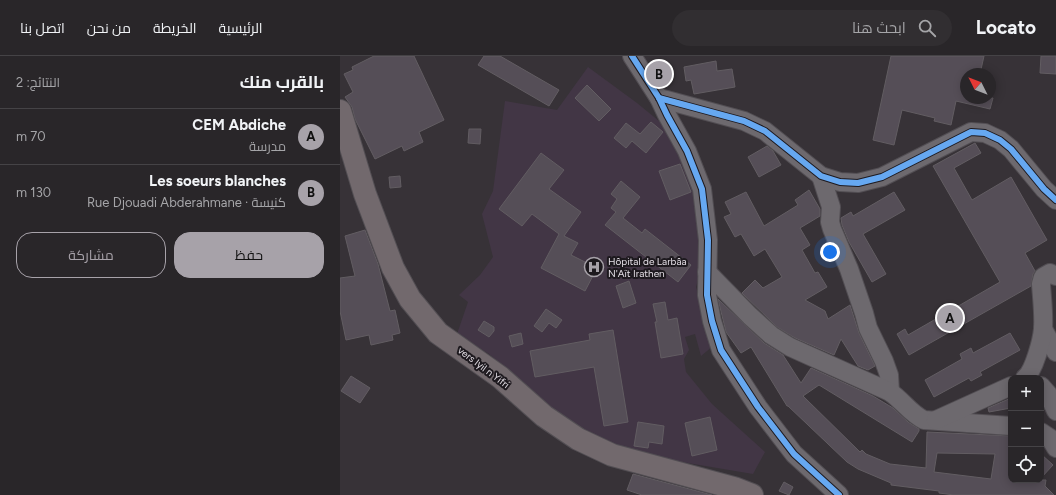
<!DOCTYPE html>
<html lang="ar">
<meta charset="utf-8">
<style>
:root{--surface:#292629;--page:#312e31;--text:#f1f3f6;--muted:#a5a5a8;--line:#454346;--accent:#a7a2a9}
body{margin:0;font-family:Figtree,Cairo,sans-serif;background:var(--page);color:var(--text);direction:rtl}
.controls{position:absolute;right:12px;bottom:12px;display:grid;overflow:hidden;border-radius:8px;box-shadow:0 2px 10px #0003}
.controls button{width:36px;height:36px;display:grid;place-items:center;padding:0;border:0;border-bottom:1px solid var(--line);background:var(--surface);color:var(--text);font:20px sans-serif}
.compass{position:absolute;left:620px;top:12px;width:36px;height:36px;border-radius:50%;background:var(--surface);box-shadow:0 2px 10px #0003;rotate:312deg}
.you{position:absolute;left:490px;top:196px;width:14px;height:14px;margin:-10px;border:3px solid #fff;border-radius:50%;background:#1a73e8;box-shadow:0 0 0 6px #1a73e833}
.badge{display:grid;place-items:center;width:26px;height:26px;border-radius:50%;background:var(--accent);color:#111;font-size:13px;font-weight:700}
.pin{position:absolute;translate:-50% -50%;border:2px solid #fff;box-shadow:0 1px 4px #0006}
.list{margin:0;padding:0;list-style:none}
h2{display:flex;justify-content:space-between;align-items:center;height:52px;margin:0;padding:0 16px;font-size:17px}
h2 small{font-size:13px;font-weight:400;color:var(--muted)}
.list li{display:grid;grid-template-columns:26px 1fr auto;gap:12px;align-items:center;box-sizing:border-box;height:56px;padding:0 16px;border-top:1px solid var(--line)}
.list b{display:block;font-size:15px;white-space:nowrap}
.list p{margin:0;font-size:13px;white-space:nowrap;color:var(--muted)}
.list em{font-size:13px;font-style:normal;color:var(--muted)}
.actions{display:flex;gap:8px;padding:12px 16px}
.actions a{flex:1;padding:9px 0;border:1px solid var(--accent);border-radius:16px;text-align:center;font-size:14px;color:var(--accent)}
.actions .main{background:var(--accent);color:#111}
.icon{flex:none;width:22px;height:22px;fill:none;stroke:currentColor;stroke-width:2;stroke-linecap:round;stroke-linejoin:round}
.map{position:relative;flex:none;width:716px;height:439px;overflow:hidden;direction:ltr}
header{display:flex;align-items:center;gap:24px;box-sizing:border-box;height:56px;padding:0 20px;background:var(--surface);border-bottom:1px solid var(--line)}
header strong{font-size:19px}
nav{display:flex;gap:22px;margin-inline-start:auto;font-size:14px}
.search{width:280px;height:36px;background:var(--page);display:flex;align-items:center;gap:10px;box-sizing:border-box;padding:0 14px;border-radius:22px;color:var(--muted);font-size:15px}
main{display:flex}
aside{flex:1;background:var(--surface)}
.map>svg:first-child{display:block}
.built{fill:#423645}
.building{fill:#554e57;stroke:#625d62;fill-rule:evenodd}
.lines{fill:none;stroke-linecap:round;stroke-linejoin:round}
.minor-casing{stroke:#524e53;stroke-width:20}
.major-casing{stroke:#524e53;stroke-width:24}
.minor{stroke:#6d696e;stroke-width:18}
.major{stroke:#72696d;stroke-width:22}
.cycleway-casing{stroke:#1d191e;stroke-width:8}
.cycleway{stroke:#66a8f1;stroke-width:6}
.labels{text-anchor:middle;stroke-width:4;stroke-linejoin:round;paint-order:stroke}
.poi-label{font-size:10px;fill:#e4dfe6;stroke:#1d191e;text-anchor:start}
.street-label{font-size:10px;fill:#e4dfe6;stroke:#1d191e}
</style>
<header>
<strong>Locato</strong>
<div class="search"><svg class="icon" aria-label="search" viewBox="0 0 24 24"><circle cx="10" cy="10" r="6"/><path d="M15 15l6 6"/></svg>ابحث هنا</div>
<nav><a>الرئيسية</a><a>الخريطة</a><a>من نحن</a><a>اتصل بنا</a></nav>
</header>
<main>
<div class="map">
<svg width="716" height="439" viewBox="0 0 716 439">
<rect width="100%" height="100%" fill="#373237"/>
<polygon class="built" points="248,11 297,47 330,74 355,124 364,203 356,231 373,290 361,300 355,278 345,281 349,294 344,303 346,316 372,348 425,396 413,418 288,397 228,369 149,298 117,278 128,246 119,239 140,219 153,201 142,158 153,135 165,45 217,54"/>
<g class="building">
<polygon points="34,0 74,0 104,64 79,76 83,86 64,95 62,90 35,103 15,63 12,51 5,41 13,36 4,18 13,14 12,11"/>
<polygon points="144,0 160,0 219,34 209,50 138,9"/>
<polygon points="551,0 644,0 640,18 626,18 626,42 653,42 650,53 616,45 611,69 594,65 595,62 562,54 554,89 533,84"/>
<polygon points="701,0 716,0 716,18 700,17"/>
<polygon points="376,5 377,15 392,13 395,31 354,38 351,24 346,25 344,11"/>
<polygon points="247,29 271,53 259,65 235,42"/>
<polygon points="311,66 323,76 306,97 292,85 286,92 274,82 286,67 300,78"/>
<polygon points="129,73 141,73 140,88 128,87"/>
<polygon points="635,87 641,97 614,112 632,144 671,121 707,184 685,197 695,215 693,218 691,230 569,299 557,278 565,273 568,279 660,226 593,110"/>
<polygon points="427,90 433,95 441,109 419,121 408,101"/>
<polygon points="201,97 224,114 209,133 241,156 224,180 238,187 231,199 257,212 245,235 201,212 219,178 192,158 182,170 159,153"/>
<polygon points="340,108 351,136 330,144 319,115"/>
<polygon points="60,120 61,131 50,132 49,121"/>
<polygon points="281,125 300,141 283,162 302,177 305,173 351,209 338,226 265,169 276,156 271,152 277,143 271,138"/>
<polygon points="469,134 480,153 480,160 460,172 470,189 462,194 475,217 478,216 487,231 465,244 485,255 488,263 510,249 519,277 535,310 528,314 518,310 501,283 494,299 455,282 437,271 402,237 415,224 423,232 442,221 425,193 414,200 401,178 395,181 384,161 391,158 385,146 406,136 424,170 458,149 455,144"/>
<polygon points="554,136 565,154 523,178 546,218 532,226 509,186 502,169 501,162 511,156 513,160"/>
<polygon points="25,174 38,208 50,255 55,254 60,277 52,279 53,284 31,289 29,279 6,284 0,255 0,222 15,220 5,180"/>
<polygon points="289,225 296,247 283,252 276,230"/>
<path d="M378,243L424,287L443,299L461,327L471,312L533,340L553,352L568,366L579,373V375L572,386L479,329L463,340L520,396L522,394L526,398L550,408L586,412L587,376L671,380V424H706L705,430L714,439H614L599,437V435L551,429V427L518,413L507,406L448,350H447L411,291L401,297L386,276ZM597,397L655,398L651,423L594,416Z"/>
<polygon points="325,246 328,264 337,262 343,298 321,302 315,266 317,266 313,248"/>
<polygon points="206,253 222,264 216,272 209,267 202,276 194,270"/>
<polygon points="144,265 154,271 154,275 149,281 138,274"/>
<polygon points="273,274 288,366 264,370 254,311 195,321 190,295 250,284 249,278"/>
<polygon points="181,277 183,288 172,291 169,280"/>
<polygon points="670,277 680,294 640,316 642,319 631,325 629,322 594,341 585,324 622,303 620,298 631,292 633,297"/>
<polygon points="11,320 30,332 20,347 1,335"/>
<polygon points="671,342 671,352 649,356 648,352"/>
<polygon points="370,361 377,394 352,400 345,367"/>
<polygon points="298,366 324,370 322,388 309,386 308,392 294,390"/>
<polygon points="701,398 713,409 701,422"/>
<polygon points="293,418 372,439 302,439 287,434"/>
<polygon points="444,426 453,431 449,439 439,435"/>
</g>
<g class="lines">
<g class="minor-casing">
<g id="minor">
<polyline points="292,0 319,42 327,59 347,95 362,133 368,184 367,239 372,265 381,294 418,351 454,398 499,439"/>
<polyline points="319,42 404,65 425,75 481,120 500,126 518,127 542,121 631,76 645,77 660,84 671,93 704,133 716,144"/>
<polyline points="481,120 491,151 490,166 492,173 509,213 524,257 528,272 544,305 549,319 550,336"/>
<path d="M367,216L410,260L431,279L450,291L550,336C563,345 571,358 584,364L671,370"/>
<polyline points="703,273 716,296"/>
<path d="M685,322C694,315 702,284 703,273C704,258 702,243 701,228L703,221L710,217L716,220"/>
<polyline points="701,330 708,338 716,355"/>
<polyline points="596,364 671,330"/>
<polyline points="701,376 710,382 716,392"/>
</g>
</g>
<g class="major-casing">
<polyline id="major" points="0,55 25,138 53,212 70,243 98,277 160,321 204,360 238,383 272,399 394,432 412,439"/>
</g>
<use href="#minor" class="minor"/>
<use href="#major" class="major"/>
<g class="cycleway-casing">
<g id="cycleway">
<polyline points="292,0 319,42 327,59 347,95 362,133 368,184 367,239 372,265 381,294 418,351 454,398 499,439"/>
<polyline points="319,42 404,65 425,75 481,120 500,126 518,127 542,121 631,76 645,77 660,84 671,93 704,133 716,144"/>
</g>
</g>
<use href="#cycleway" class="cycleway"/>
</g>
<defs>
<g id="hospital-ring" transform="scale(1)"><circle r="9.5" fill="#1d191e" stroke="#a7a2a9" stroke-width="1.5"/><path d="M-5-5h3v3.5h4V-5h3V5h-3V1.5h-4V5h-3Z" fill="#a7a2a9"/></g>
</defs>
<g fill-rule="evenodd">
<use href="#hospital-ring" x="254" y="211"/>
</g>
<g class="labels">
<g class="poi-label">
<text x="268" y="209">Hôpital de Larbâa<tspan x="268" dy="12">N'Aït Irathen</tspan></text>
</g>
<g class="street-label">
<text transform="translate(144 311) rotate(37)" y="4">vers Iγil n Yifri</text>
</g>
</g>
</svg>
<div class="controls">
<button>+</button>
<button>−</button>
<button><svg class="icon" aria-label="locate" viewBox="0 0 24 24"><circle cx="12" cy="12" r="6"/><path d="M12 2v4M12 18v4M2 12h4M18 12h4"/></svg></button>
</div>
<svg class="compass" viewBox="-18 -18 36 36"><path d="M0-13l5 13h-10z" fill="#e53935"/><path d="M0 13l5-13h-10z" fill="#a5a5a8"/></svg>
<div class="you"></div>
<div class="pin badge" style="left:610px;top:262px">A</div>
<div class="pin badge" style="left:319px;top:18px">B</div>
</div>
<aside>
<h2>بالقرب منك<small>النتائج: 2</small></h2>
<ul class="list">
<li><span class="badge">A</span><div><b>CEM Abdiche</b><p>مدرسة</p></div><em>70 m</em></li>
<li><span class="badge">B</span><div><b>Les soeurs blanches</b><p>كنيسة · Rue Djouadi Abderahmane</p></div><em>130 m</em></li>
</ul>
<div class="actions"><a class="main">حفظ</a><a>مشاركة</a></div>
</aside>
</main>
